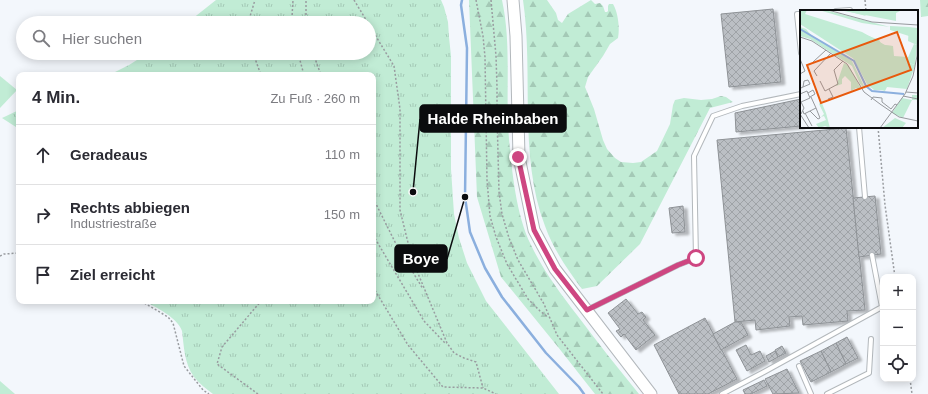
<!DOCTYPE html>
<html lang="de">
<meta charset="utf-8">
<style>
:root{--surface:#fff;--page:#f7f7f7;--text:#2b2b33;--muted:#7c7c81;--line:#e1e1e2}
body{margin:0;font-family:Helvetica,sans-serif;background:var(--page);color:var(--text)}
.controls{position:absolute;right:12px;bottom:12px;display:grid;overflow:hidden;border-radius:8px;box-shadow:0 2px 10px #0003}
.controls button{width:36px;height:36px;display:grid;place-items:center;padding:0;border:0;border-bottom:1px solid var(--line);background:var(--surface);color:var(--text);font:20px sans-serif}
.stop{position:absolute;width:12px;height:12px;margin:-9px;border:3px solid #ce4681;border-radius:50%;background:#fff}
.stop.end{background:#ce4681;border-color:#fff;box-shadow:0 1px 4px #0008}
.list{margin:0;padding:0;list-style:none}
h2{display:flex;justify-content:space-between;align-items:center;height:52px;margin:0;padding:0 16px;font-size:17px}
h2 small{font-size:13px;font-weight:400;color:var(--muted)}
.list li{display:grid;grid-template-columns:26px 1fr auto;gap:12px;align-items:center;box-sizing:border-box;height:60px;padding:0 16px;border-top:1px solid var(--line)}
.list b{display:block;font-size:15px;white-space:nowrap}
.list p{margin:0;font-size:13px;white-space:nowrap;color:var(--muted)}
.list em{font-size:13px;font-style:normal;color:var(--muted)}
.icon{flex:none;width:22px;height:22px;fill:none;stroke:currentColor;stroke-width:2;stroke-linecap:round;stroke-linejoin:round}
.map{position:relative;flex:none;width:928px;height:394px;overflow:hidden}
.search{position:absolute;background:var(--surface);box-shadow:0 2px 10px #0003;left:16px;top:16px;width:360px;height:44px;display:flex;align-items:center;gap:10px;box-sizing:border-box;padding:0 14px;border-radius:22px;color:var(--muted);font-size:15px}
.panel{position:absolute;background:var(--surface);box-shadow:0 2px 10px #0003;left:16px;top:72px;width:360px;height:232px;border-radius:8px}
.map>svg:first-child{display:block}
.grass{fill:#c1ecd5}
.forest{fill:url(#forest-firs)}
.park{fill:url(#park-tufts)}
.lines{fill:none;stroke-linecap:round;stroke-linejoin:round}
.stream{stroke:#8bafde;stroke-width:2.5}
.building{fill:url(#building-cross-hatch);stroke:#8e9296;filter:url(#shadow)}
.lane-casing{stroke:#b3b8bc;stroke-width:6}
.secondary-casing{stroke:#b3b8bc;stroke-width:13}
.path{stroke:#999ca0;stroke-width:1.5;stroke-dasharray:2 2;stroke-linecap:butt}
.lane{stroke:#fff;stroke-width:4}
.secondary{stroke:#fff;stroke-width:11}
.route{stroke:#ce4681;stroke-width:5}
.inset-river{fill:none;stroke:#8bafde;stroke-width:2}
.inset-road{fill:none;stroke:#96999d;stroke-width:1}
.view{fill:#e8590c;fill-opacity:0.15;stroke:#e8590c;stroke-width:2}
.inset-edge{fill:none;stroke:#0b0c0e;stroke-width:2}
.leader{fill:none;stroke:#0b0c0e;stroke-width:1.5}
.callout-dot{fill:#0b0c0e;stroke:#fff;stroke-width:1.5}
.callout{fill:#0b0c0e;stroke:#0b0c0e;stroke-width:1.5}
.callout-label{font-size:15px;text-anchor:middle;font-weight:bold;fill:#fff}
</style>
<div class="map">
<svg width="928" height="394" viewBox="0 0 928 394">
<defs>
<pattern id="forest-firs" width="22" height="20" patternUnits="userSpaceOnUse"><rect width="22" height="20" fill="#c1ecd5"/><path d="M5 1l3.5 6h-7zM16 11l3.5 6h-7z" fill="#a4c9b6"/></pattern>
<pattern id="park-tufts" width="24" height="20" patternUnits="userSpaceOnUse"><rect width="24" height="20" fill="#c1ecd5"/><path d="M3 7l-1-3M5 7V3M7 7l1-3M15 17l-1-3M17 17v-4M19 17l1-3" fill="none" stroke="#a4c9b6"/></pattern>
<pattern id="building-cross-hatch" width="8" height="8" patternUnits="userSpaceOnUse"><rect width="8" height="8" fill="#bbbfc4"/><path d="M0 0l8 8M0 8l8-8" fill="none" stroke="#9fa3a7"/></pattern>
<filter id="shadow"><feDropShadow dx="4" dy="2.5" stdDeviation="1" flood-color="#0004"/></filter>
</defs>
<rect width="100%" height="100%" fill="#f3f7fc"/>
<g class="grass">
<polygon points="0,76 17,90 0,108"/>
<polygon points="0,381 15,394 0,394"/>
</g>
<g class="forest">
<path d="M469,0H502C512,46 505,92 509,139C512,171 516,215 531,245C543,270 560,293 577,315C597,342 618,368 639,394H595L558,347L501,277L477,197Z"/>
<path d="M523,0H547L556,13L558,20L562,23L568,14L591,0L595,4L600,3L603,6L605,12H607L608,11V6L609,4H613C618,12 620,28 618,38L610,44L603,56L588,77L585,87L594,109L603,140L607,149L615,158L621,162L633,163L641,162L657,151L670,124L673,105L675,100L684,98L701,100L712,99L721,96L726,97L733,102L710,108L640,244L597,286L582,289C568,270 553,249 545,226C518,154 534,75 523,0Z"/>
<polygon points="920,0 928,0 928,16 921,17"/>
</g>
<g class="park">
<path d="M216,0H441L444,7L448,22L449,37L451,56V169L454,214L459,238L467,263L486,301L559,394H213C206,389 199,383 194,377C184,363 184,346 182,331C178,318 156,307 144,301H373V75H109L129,65L148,53H369V23H187Z"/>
<polygon points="19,110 19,129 2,118"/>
</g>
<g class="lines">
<polyline class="stream" points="462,0 461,5 467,48 465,197 470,232 485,268 502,297 546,353 579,387 584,394"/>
</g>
<g class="building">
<polygon points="773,9 781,82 729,87 721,14"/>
<polygon points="801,99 801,126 736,132 735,113"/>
<polygon points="846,128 865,310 847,311 848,321 803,325 802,316 789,317 790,326 756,330 755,320 735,322 717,140"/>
<polygon points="875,196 881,254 859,257 853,198"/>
<polygon points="683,206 685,232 672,233 669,208"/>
<polygon points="626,299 638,314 642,312 646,317 643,320 655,335 636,350 624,334 621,337 616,331 620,329 608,313"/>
<polygon points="705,318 737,379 708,394 679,394 654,345"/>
<polygon points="735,322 741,322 748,335 721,350 713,334"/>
<polygon points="847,337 858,358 846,364 836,343"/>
<polygon points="836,343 846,364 831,372 821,351"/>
<polygon points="746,345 751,355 760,351 765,361 747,371 736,350"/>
<polygon points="782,346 786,353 778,357 775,350"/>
<polygon points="775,351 778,357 769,362 766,356"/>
<polygon points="821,351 831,372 811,382 800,361"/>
<polygon points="787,369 799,393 773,394 765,379"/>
<polygon points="764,380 767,386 751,394 745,394 743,390"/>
</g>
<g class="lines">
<g class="lane-casing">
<g id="lane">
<polyline points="836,11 850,10"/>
<polyline points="801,14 797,14 801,53"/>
<polyline points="859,127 865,197"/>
<polyline points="587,310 678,265 696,258 694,156 713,116 742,106 801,94"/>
<polyline points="799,366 811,394"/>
<polyline points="722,394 764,372 882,307 872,255"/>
<polyline points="827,394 869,373 871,339"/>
</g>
</g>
<g class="secondary-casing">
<polyline id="secondary" points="513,0 516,36 519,157 534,230 555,269 651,394"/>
</g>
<g class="path">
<polyline points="354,0 368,23"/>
<polyline points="476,0 483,36 485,57 487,180 490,216 496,237 507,264 528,299 540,311 548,317"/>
<polyline points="491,0 496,56 497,87 497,114 499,192 502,214 509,238 518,260 544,304 557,335 603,394"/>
<polyline points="865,0 866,11"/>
<polyline points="248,23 255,0"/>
<polyline points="292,23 292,17 293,0"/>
<polyline points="306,23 306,0"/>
<polyline points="369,25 394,66 400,109 400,210 412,259 447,343 454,353 464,358 476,362 483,388"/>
<polyline points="253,53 261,75"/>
<polyline points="298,53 304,75"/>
<polyline points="313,53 321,75"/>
<polyline points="878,127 885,205 895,277"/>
<polyline points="373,198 397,246 423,289"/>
<polyline points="373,235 424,321 445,343 447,343"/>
<polyline points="0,256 4,254 19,253"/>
<polyline points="373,287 408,345 443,387 483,388 496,394"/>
<polyline points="141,301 168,317 173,323 184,366 203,390 209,394"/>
<polyline points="910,379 912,394"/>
<polyline points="258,394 217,364 222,347 261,301"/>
</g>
<use href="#lane" class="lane"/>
<use href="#secondary" class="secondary"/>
</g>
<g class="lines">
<polyline class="route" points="518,157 534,230 555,269 587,310 678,265 696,258"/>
</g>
<g transform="translate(800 10)">
<rect width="118" height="118" fill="#f3f7fc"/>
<path d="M90,16L109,17V26L90,20ZM114,34L117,35L115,55L106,52ZM112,85H118V90H112L103,108L92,103L102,88L112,90Z" fill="#c1ecd5"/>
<path d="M0,0H7L5,4L62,22L85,35L93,36L94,46L108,47L106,52L115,55L107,79L87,77L85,81L69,77L49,40L0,13ZM19,0H25L90,17L62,13ZM39,0H102L96,3V11ZM0,17L6,19L11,25L52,51L66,80L60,74L52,56L10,29L0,26ZM109,17L117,18V35L108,31ZM44,53L49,56L61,79L59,80L56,78L51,81V72L45,66L42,69V74L36,76ZM21,91L26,103L30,118L25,116L19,118L16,114L26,110L24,106L21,107L24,104L19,94Z" fill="#c1ecd5"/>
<path d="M43,0H100L96,2V7L62,2L66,6ZM0,5L64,24L79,30L82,35L92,36V48L107,49L86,72L85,80H74L67,74L54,49L0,14Z" fill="#c1ecd5"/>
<path d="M95,108L106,113L102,118H82Z" fill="#c1ecd5"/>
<path class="inset-river" d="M0,19L54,51L66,76L72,81L104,84"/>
<path class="inset-road" d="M28,0L72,12L118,15M0,27L12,31L47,54L64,82L80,94L99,107L118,111M0,49L5,61L0,64M13,52L26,40M17,66L14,61L31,43M20,71L25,81L38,74L34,60L43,51M0,75L1,78L3,77L10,74L8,70L4,71L3,77M106,82L118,83M8,83L13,80L15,84L10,87M0,84L7,81L10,88L1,92L4,98L1,104M103,86L118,89M28,89L33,87L29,79M71,90L73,87L82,88V92L91,99L95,94L97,95M3,101L4,104L16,98L11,87M10,101L18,109L20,108L16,98M5,103L12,116M0,104L9,118M80,118L105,84L113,66L117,46L118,0"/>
<path class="view" d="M97,22L111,60L21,93L7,55Z"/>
<rect width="118" height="118" class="inset-edge"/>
</g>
<path class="leader" d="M413 192L420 119M465 197L447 259"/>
<g class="callout-dot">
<circle cx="413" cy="192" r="4"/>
<circle cx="465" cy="197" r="4"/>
</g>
<g class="callout">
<rect x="420" y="105" width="146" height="27" rx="4"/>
<rect x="395" y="245" width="52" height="27" rx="4"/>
</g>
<g class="callout-label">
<text x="493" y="124">Halde Rheinbaben</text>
<text x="421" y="264">Boye</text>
</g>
</svg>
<div class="controls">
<button>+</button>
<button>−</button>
<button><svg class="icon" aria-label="locate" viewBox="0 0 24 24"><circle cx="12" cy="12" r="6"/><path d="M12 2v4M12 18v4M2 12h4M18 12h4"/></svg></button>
</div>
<div class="stop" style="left:696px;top:258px"></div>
<div class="stop end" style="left:518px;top:157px"></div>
<div class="search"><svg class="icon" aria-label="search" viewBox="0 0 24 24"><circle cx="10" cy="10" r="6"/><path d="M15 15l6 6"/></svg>Hier suchen</div>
<section class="panel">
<h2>4 Min.<small>Zu Fuß · 260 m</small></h2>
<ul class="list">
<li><svg class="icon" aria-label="ahead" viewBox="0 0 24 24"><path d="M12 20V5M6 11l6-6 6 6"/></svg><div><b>Geradeaus</b></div><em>110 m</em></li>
<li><svg class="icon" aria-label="right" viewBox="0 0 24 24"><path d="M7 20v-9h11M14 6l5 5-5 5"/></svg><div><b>Rechts abbiegen</b><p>Industriestraße</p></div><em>150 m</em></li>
<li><svg class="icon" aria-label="arrive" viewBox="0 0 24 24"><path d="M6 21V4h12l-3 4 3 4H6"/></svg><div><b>Ziel erreicht</b></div></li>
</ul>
</section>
</div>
